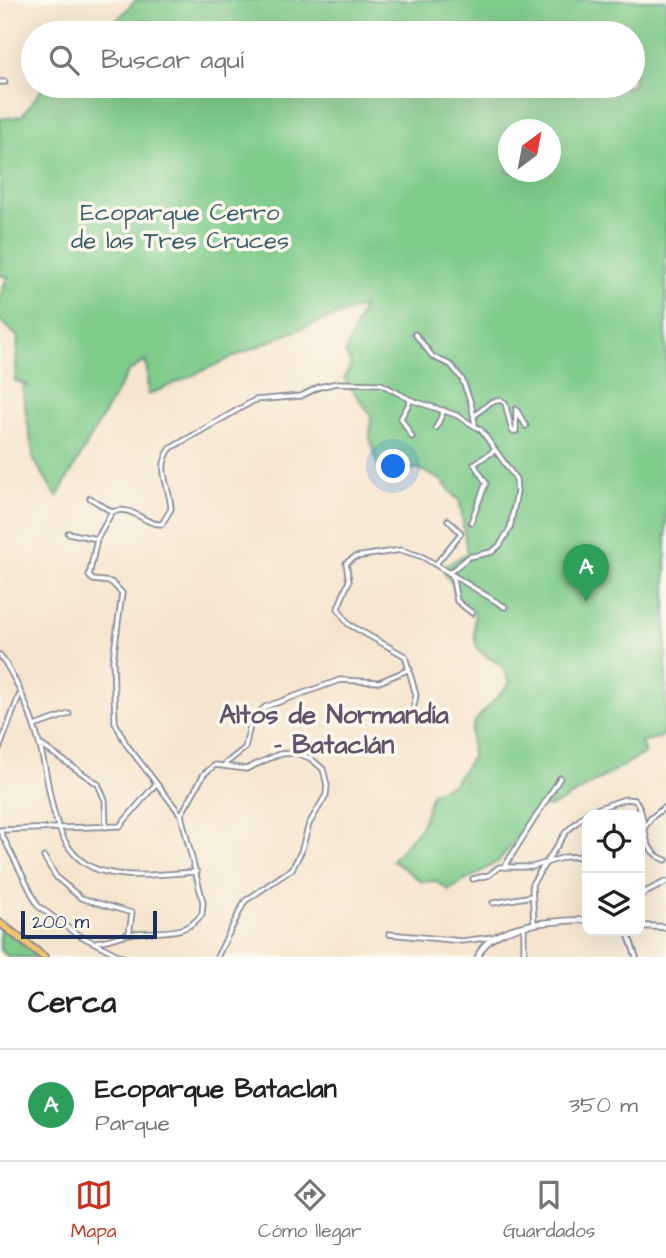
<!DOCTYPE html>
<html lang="es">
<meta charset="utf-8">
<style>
:root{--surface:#fff;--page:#f6f6f6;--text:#222;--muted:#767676;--line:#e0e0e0;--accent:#c8321e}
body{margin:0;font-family:"Architects Daughter",sans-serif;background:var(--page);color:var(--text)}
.controls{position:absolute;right:21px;bottom:21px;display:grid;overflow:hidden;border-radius:14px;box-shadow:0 7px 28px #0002}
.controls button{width:63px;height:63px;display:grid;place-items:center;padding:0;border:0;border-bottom:2px solid var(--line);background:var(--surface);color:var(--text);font:35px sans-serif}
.compass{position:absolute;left:498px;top:119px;width:63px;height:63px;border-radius:50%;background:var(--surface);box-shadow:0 7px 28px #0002;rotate:32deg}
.scale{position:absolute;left:21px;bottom:18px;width:136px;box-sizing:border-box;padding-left:7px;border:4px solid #1b2f5e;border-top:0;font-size:19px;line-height:24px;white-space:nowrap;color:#1b2f5e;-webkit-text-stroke:5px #fbf7ec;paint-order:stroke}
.you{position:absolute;left:394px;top:467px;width:24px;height:24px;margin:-18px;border:5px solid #fff;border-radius:50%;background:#1a73e8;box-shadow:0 0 0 10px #1a73e833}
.badge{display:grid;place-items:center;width:46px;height:46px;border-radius:50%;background:var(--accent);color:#fff;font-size:23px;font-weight:700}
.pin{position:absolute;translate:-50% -58px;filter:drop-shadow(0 2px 4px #0008)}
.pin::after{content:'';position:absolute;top:37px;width:24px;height:21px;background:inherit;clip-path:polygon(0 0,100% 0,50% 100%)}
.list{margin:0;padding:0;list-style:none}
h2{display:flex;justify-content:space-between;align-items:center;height:91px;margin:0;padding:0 28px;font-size:30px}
h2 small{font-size:23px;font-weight:400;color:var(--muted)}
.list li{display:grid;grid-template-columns:46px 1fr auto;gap:21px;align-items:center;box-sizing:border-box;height:112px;padding:0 28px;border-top:2px solid var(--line)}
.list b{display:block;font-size:26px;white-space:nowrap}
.list p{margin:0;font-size:23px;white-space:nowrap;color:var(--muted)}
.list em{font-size:23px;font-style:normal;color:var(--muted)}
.icon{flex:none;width:38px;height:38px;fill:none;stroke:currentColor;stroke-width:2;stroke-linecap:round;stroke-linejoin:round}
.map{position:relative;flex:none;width:666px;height:957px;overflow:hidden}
.search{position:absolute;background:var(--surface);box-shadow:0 7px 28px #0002;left:21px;right:21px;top:21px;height:77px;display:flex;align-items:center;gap:18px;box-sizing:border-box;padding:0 24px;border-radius:38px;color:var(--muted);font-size:26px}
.sheet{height:203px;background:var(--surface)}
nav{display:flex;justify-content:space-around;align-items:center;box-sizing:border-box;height:98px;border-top:2px solid var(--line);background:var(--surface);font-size:19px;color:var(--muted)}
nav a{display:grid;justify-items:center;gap:4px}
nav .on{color:var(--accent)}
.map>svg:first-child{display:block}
.green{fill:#7ecb8a;stroke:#4c7d74;stroke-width:2;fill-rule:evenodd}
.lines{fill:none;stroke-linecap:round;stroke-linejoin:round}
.minor-casing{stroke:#888a96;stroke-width:7}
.tertiary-casing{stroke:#888a96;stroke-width:8}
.primary-casing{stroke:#888a96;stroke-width:10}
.minor{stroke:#fff;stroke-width:3.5}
.tertiary{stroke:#fff;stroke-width:4.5}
.primary{stroke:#f2c36a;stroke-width:6}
.labels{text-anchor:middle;stroke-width:7;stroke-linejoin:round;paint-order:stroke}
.park-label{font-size:24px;fill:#395e6b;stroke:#fbf7ec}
.neighbourhood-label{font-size:26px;font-weight:bold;fill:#61536b;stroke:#fbf7ec}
</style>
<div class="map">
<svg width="666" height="957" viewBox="0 0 666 957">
<rect width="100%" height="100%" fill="#fbf7ec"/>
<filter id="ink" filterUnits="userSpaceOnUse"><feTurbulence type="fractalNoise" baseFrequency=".0143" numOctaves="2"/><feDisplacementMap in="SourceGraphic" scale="14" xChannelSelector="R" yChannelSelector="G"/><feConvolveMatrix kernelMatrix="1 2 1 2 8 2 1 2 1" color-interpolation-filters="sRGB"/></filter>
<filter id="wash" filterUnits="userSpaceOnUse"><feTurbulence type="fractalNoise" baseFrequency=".00686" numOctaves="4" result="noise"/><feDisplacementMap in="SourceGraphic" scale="28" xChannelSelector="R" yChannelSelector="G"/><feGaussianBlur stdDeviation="1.57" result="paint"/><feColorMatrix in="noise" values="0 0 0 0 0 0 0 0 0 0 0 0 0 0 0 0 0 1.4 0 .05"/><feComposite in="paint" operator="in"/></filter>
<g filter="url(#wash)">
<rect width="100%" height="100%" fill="#f6e5ce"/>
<g class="green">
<path d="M136,0H666V725L662,737L641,742L645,753L557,804L548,807L542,805L499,861L449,890L435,881L422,882L392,860L421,827L432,792L453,784L472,757L471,731L476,720L510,683L501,664C468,650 476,642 474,611L455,597L453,584L444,573L445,566L467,553L460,502L441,480L418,468L397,475L380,472L378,467L370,437L371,415L344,379L351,364L345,353L363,307C288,330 219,364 148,395L146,361L128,372L57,497L34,460L22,388L27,385L15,381L18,337L0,320V295L8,276H0V119L22,116L44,86H633V33H112L115,22ZM508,130H550V172H508Z"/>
<polygon points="0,926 39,957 9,957 0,950"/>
</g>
</g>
<g filter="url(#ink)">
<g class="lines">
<g class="minor-casing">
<g id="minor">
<polyline points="0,82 5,82"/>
<polyline points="415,334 433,357 451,365 462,379 471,403 475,424"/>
<polyline points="411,400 401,418 412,437"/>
<polyline points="474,416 491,402 501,400 505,403 512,431 516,431 516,409 526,426"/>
<polyline points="436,428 444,410"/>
<polyline points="90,498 112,512"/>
<path d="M112,512C133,504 143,525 162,524L171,509C170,485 155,469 171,448L255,400L301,396L319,387L337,383L381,384L411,400L456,415L481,430L516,479L517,492L510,528L500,545L492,552L469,557L449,573"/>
<polyline points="471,522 486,483 474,464 494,451"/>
<polyline points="68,533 97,539"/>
<polyline points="436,564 461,533 448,520"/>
<polyline points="452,575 457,601 472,613"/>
<path d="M0,655C16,677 32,716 39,743C53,788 48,859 106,872C135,879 169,873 197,872"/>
<polyline points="419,722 412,715 416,695 405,656 348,624 338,608 349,581 346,563 355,557 401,550 423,557 505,607"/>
<polyline points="34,726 69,714"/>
<polyline points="41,745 98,784 105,800 106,827"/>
<polyline points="0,747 19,696"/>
<polyline points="225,764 245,748 251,721 265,707 340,680 379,682 410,669"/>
<polyline points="181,815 204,774 215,765 246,769 279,754 295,753 310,758 323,769 327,785 326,795 309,824 301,852 292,869 245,901 217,957"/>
<polyline points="0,830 120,826 155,785"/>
<polyline points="0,831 38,906 75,933 122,957"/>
<polyline points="640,834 651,818 666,806"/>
<polyline points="44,857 57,878 81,898 132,913 129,934"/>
<polyline points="505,866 560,778"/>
<polyline points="473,879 489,875 499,867 532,867 565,857 587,856"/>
<polyline points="493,903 532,896"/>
<path d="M534,925L532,884L566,832L588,812L625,799L635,800C650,818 637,851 666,860"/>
<polyline points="524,927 524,957"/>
<polyline points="627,931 636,957"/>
<polyline points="389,934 462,941 492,937"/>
<path d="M96,942C107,941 118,936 129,934C155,929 184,939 202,914L203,902L181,815L126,744L115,722L113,660L122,593L111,582L93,580L89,576L97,539L112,512"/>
</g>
</g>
<g class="tertiary-casing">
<g id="tertiary">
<polyline points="640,895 666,882"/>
<polyline points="640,926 666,927"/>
<path d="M478,957C489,922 556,921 587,920"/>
</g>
</g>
<g class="primary-casing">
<polyline id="primary" points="0,923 44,957"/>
</g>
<use href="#minor" class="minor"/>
<use href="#tertiary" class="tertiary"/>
<use href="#primary" class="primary"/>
</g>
</g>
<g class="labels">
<g class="park-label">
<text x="180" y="220">Ecoparque Cerro<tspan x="180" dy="28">de las Tres Cruces</tspan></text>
</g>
<g class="neighbourhood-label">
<text x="334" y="723">Altos de Normandía<tspan x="334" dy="30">- Bataclán</tspan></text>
</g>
</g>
</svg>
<div class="controls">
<button><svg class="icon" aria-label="locate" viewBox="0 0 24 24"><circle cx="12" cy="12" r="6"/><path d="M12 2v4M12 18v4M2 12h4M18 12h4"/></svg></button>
<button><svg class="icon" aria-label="layers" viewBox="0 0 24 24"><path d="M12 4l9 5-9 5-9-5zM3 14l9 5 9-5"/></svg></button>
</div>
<svg class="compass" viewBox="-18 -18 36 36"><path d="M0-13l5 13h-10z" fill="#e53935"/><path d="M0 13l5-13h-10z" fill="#767676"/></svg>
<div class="scale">200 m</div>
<div class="you"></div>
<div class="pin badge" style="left:586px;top:602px;background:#2e9e5b">A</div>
<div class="search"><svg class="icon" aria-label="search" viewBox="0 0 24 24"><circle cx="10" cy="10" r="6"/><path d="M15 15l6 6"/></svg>Buscar aquí</div>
</div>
<section class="sheet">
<h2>Cerca<small></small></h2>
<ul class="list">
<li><span class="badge" style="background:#2e9e5b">A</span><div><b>Ecoparque Bataclan</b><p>Parque</p></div><em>350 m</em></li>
</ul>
</section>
<nav>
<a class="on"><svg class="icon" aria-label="map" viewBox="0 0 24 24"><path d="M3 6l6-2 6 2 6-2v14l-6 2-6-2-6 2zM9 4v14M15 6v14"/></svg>Mapa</a>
<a><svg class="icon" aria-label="directions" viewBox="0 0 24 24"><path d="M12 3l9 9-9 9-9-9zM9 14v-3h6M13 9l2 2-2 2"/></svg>Cómo llegar</a>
<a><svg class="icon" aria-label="saved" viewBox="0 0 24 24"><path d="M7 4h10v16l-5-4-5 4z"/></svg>Guardados</a>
</nav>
